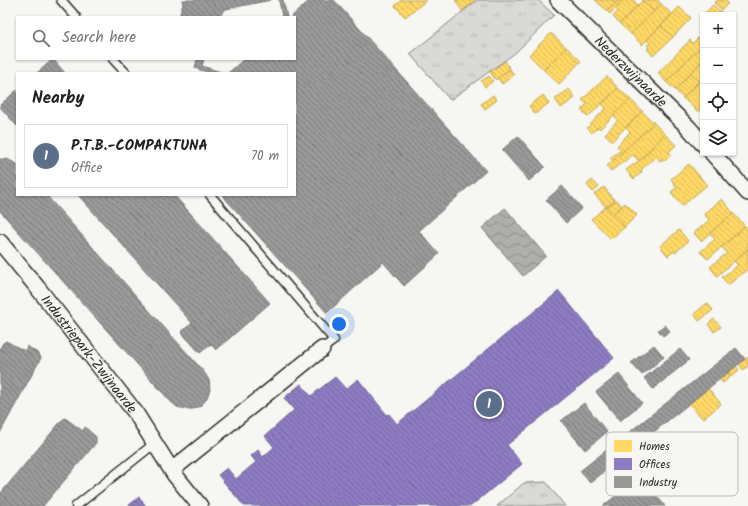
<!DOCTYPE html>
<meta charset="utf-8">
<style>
:root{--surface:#fff;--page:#f6f6f6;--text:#202124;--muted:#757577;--line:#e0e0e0;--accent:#1f6fb2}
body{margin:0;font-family:Kalam,sans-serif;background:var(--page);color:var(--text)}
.controls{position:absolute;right:12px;top:12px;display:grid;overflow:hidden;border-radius:0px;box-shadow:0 1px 3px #0004}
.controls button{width:36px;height:36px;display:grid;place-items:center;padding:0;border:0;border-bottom:1px solid var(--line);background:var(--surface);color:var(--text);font:20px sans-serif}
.you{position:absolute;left:339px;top:324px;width:14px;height:14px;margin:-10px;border:3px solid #fff;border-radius:50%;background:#1a73e8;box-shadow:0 0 0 6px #1a73e833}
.badge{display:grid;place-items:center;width:26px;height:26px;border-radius:50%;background:var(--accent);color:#fff;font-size:13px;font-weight:700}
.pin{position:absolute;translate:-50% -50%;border:2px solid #fff;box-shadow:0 1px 4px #0006}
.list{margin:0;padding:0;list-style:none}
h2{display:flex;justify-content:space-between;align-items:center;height:52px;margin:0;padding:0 16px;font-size:17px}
h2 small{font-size:13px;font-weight:400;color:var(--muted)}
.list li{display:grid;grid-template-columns:26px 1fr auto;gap:12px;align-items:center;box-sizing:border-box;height:64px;margin:0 8px 8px;padding:0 8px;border:1px solid var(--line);border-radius:0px}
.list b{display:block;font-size:15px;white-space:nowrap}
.list p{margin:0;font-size:13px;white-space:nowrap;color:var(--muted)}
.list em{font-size:13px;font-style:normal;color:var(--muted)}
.icon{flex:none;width:22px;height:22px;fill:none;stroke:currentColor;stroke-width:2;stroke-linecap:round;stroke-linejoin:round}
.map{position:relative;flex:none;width:748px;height:506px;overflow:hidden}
.search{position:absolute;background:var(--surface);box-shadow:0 1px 3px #0004;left:16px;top:16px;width:280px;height:44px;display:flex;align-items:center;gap:10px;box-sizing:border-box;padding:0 14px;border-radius:0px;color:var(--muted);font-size:15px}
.panel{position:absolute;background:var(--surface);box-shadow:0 1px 3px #0004;left:16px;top:72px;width:280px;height:124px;border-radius:0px}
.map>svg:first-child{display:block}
.grass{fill:url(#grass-tufts);stroke:#828280}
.water{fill:url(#water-waves);stroke:#7a7a78}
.homes{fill:url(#homes-back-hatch);stroke:#bfa554}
.offices{fill:url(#offices-back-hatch);stroke:#706495}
.industry{fill:url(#industry-back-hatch);stroke:#787878}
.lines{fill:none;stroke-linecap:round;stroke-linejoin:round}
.lane-casing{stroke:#2b2b2b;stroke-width:11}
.street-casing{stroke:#2b2b2b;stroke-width:18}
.lane{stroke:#f6f6f2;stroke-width:8}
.street{stroke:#f6f6f2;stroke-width:15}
.labels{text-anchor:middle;stroke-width:4;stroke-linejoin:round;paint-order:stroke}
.street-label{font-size:14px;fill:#2b2b2b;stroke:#f6f6f2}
.key{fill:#f6f6f2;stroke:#b9b9b6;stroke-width:1}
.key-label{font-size:11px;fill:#2b2b2b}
</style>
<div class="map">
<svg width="748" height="506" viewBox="0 0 748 506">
<defs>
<pattern id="grass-tufts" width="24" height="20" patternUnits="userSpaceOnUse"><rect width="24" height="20" fill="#d9d9d5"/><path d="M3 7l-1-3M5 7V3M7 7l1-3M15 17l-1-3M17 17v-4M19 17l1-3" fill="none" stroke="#babab7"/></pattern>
<pattern id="water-waves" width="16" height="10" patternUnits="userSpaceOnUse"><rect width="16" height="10" fill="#aeaeab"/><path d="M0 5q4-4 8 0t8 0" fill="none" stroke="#8e8e8b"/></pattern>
<pattern id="homes-back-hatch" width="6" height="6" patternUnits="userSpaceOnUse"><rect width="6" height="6" fill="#ffd966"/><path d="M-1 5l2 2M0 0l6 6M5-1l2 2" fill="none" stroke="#dbba59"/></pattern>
<pattern id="offices-back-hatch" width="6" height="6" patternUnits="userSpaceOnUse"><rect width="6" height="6" fill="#8e7cc3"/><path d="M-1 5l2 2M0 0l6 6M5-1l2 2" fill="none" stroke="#74669f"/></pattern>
<pattern id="industry-back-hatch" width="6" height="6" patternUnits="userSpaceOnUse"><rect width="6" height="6" fill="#999"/><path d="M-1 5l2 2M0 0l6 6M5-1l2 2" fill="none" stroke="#7d7d7d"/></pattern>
</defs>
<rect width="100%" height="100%" fill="#f6f6f2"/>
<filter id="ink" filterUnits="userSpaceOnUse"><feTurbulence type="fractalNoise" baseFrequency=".025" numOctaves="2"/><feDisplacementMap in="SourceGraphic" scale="8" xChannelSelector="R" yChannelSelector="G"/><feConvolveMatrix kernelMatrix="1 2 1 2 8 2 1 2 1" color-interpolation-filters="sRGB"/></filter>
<g filter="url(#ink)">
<g class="grass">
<polygon points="477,0 538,0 554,15 515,53 450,100 410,54"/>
<polygon points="546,482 565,506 497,506 524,483"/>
</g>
<polygon class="water" points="505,208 546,256 523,276 482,228"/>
<g class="homes">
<polygon points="401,0 427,0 405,17 395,6"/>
<polygon points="455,0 474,0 475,1 462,11"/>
<polygon points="595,0 619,0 607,11"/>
<polygon points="619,0 622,1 610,14 607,11"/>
<polygon points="623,0 634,0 634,1 638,5 620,24 613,17 618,11 615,8"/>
<polygon points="643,0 658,0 661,4 654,11 642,1"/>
<polygon points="718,0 724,0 728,3 722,10 714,3"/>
<polygon points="642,1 654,11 631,34 620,24"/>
<polygon points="661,4 672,14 642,45 631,34"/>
<polygon points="713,5 721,12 718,15 703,15"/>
<polygon points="679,7 691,18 673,37 661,26"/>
<polygon points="661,26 673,37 653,56 647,49 649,47 647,45 650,43 647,40"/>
<polygon points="551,33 566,47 544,70 529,55"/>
<polygon points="698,38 703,44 666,82 658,73 690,40 693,43"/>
<polygon points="703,44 703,60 675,90 666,82"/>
<polygon points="566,47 581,61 559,84 544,70"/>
<polygon points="505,61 510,69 496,80 490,72"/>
<polygon points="700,63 703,66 703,78 699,81 691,73"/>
<polygon points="510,69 514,75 502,84 498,78"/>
<polygon points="691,73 699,81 683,98 675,90"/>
<polygon points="489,76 493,81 485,87 481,81"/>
<polygon points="607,76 618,88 588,117 581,110 587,104 582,100"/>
<polygon points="703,78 703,106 698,112 683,98"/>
<polygon points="618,88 630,99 600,129 598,127 592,133 587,128 606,108 602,104"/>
<polygon points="569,89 575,98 561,108 555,99"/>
<polygon points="493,95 497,100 485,109 481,104"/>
<polygon points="543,95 549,103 535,114 529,106"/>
<polygon points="630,99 642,111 612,141 605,134 618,120 614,115"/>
<polygon points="642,111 654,123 613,161 610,158 621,150 617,146 630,132 626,128"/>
<polygon points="654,123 665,134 639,161 633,155 611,171 607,166"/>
<polygon points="665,134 676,145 669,152 671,155 665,161 663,159 660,161 656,156 641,170 642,172 634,179 626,170 641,159"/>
<polygon points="689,164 707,185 682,206 671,192 677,187 671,179"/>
<polygon points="592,180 599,187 593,192 587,185"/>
<polygon points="604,187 615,201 606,207 594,194"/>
<polygon points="722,199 733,213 701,241 694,233 709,220 704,214"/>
<polygon points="617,200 622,206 613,214 606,207"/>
<polygon points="625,203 637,215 625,227 613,214"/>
<polygon points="606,207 625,227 611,239 591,219"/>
<polygon points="733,213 745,226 708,259 700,252 715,239 710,233"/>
<polygon points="745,226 748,229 748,249 717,276 710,267 727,253 722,247"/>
<polygon points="679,230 688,241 675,253 674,251 668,256 660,246"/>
<polygon points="748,249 748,269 728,285 722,277 738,265 734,261"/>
<polygon points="707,303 713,310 699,321 694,314"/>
<polygon points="714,319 721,327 714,332 708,324"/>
<polygon points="748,357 748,366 743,370 739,364"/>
<polygon points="736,366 739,370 731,376 728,372"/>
<polygon points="728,372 731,376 723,383 719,379"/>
<polygon points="708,388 721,404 703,419 689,404"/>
</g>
<g class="offices">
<polygon points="559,291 614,358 507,445 522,464 471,506 244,506 218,475 227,468 236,479 256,462 251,456 258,450 263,457 274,447 265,436 294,410 284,398 301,384 311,396 335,377 346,389 358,379 387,415 389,414 397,424"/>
<polygon points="139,497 146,506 128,506"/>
</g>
<g class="industry">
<polygon points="182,0 271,0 226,9 219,17 179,17 183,4"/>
<polygon points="279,0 283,0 287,17 282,17"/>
<polygon points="310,0 334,0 486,171 419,231 439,254 404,286 383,262 327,313 222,195 295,195 295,73 228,73 244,59 295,59 295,17 291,17"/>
<polygon points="53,59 65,73 37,73"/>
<polygon points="197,59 204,59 202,66 224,73 209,73 195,68"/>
<polygon points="17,90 17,126 0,107 0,105"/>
<polygon points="518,136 545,167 529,181 502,150"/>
<polygon points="0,159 7,159 17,164 17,195 46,195 204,372 209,380 210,390 206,400 200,406 193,409 186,409 177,407 171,402 0,211"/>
<polygon points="562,186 582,208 566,223 546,200"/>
<polygon points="78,195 174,195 270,303 216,350"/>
<polygon points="192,323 211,344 200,353 181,332"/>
<polygon points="665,325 670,331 663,336 658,330"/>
<polygon points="6,341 25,351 27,346 39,354 41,358 0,433 0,348 3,343"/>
<polygon points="654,345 664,357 642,375 631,363"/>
<polygon points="736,348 745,359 590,483 580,471"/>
<polygon points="680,349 689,360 653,389 644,378"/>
<polygon points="619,374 642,403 620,421 596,392"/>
<polygon points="584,403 607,432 585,450 561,421"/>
<polygon points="65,418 83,431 85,427 96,437 96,443 43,506 0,506 0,494 62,420"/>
<polygon points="641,476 665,506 603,506"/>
</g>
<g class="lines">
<g class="lane-casing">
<g id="lane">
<polyline points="61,0 76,17"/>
<polyline points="113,59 126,73"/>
<polyline points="210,195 334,340 322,349"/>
<polyline points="76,506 155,443"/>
</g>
</g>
<g class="street-casing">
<g id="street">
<path id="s1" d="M558,0L688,127L703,144"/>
<polyline points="712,153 748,193"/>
<path id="s2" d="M0,242L37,287L135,412L174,474L200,506"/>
<polyline points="172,470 322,349"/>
</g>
</g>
<use href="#lane" class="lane"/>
<use href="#street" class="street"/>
</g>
</g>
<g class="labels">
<g class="street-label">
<text dy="5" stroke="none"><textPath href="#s1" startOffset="102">Nederzwijnaarde</textPath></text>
<text dy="5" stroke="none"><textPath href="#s2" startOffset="143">Industriepark-Zwijnaarde</textPath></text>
</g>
</g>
<rect x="606" y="432" width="132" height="64" rx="6" class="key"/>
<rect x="614" y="440" width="18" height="12" fill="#ffd966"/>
<rect x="614" y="458" width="18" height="12" fill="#8e7cc3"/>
<rect x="614" y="476" width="18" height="12" fill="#999"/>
<g class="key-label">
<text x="639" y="450">Homes</text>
<text x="639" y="468">Offices</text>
<text x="639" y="486">Industry</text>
</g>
</svg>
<div class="controls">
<button>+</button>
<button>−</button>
<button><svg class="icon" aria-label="locate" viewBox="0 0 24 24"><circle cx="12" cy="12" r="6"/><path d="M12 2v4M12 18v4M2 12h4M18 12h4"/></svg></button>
<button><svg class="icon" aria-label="layers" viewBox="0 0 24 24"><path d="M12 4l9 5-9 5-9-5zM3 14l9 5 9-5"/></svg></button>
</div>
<div class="you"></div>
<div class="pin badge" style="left:489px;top:404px;background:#5c6f8a">1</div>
<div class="search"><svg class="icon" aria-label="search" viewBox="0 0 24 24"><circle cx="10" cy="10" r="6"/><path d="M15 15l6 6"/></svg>Search here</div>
<section class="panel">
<h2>Nearby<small></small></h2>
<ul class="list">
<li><span class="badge" style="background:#5c6f8a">1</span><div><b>P.T.B.-COMPAKTUNA</b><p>Office</p></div><em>70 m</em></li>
</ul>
</section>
</div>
